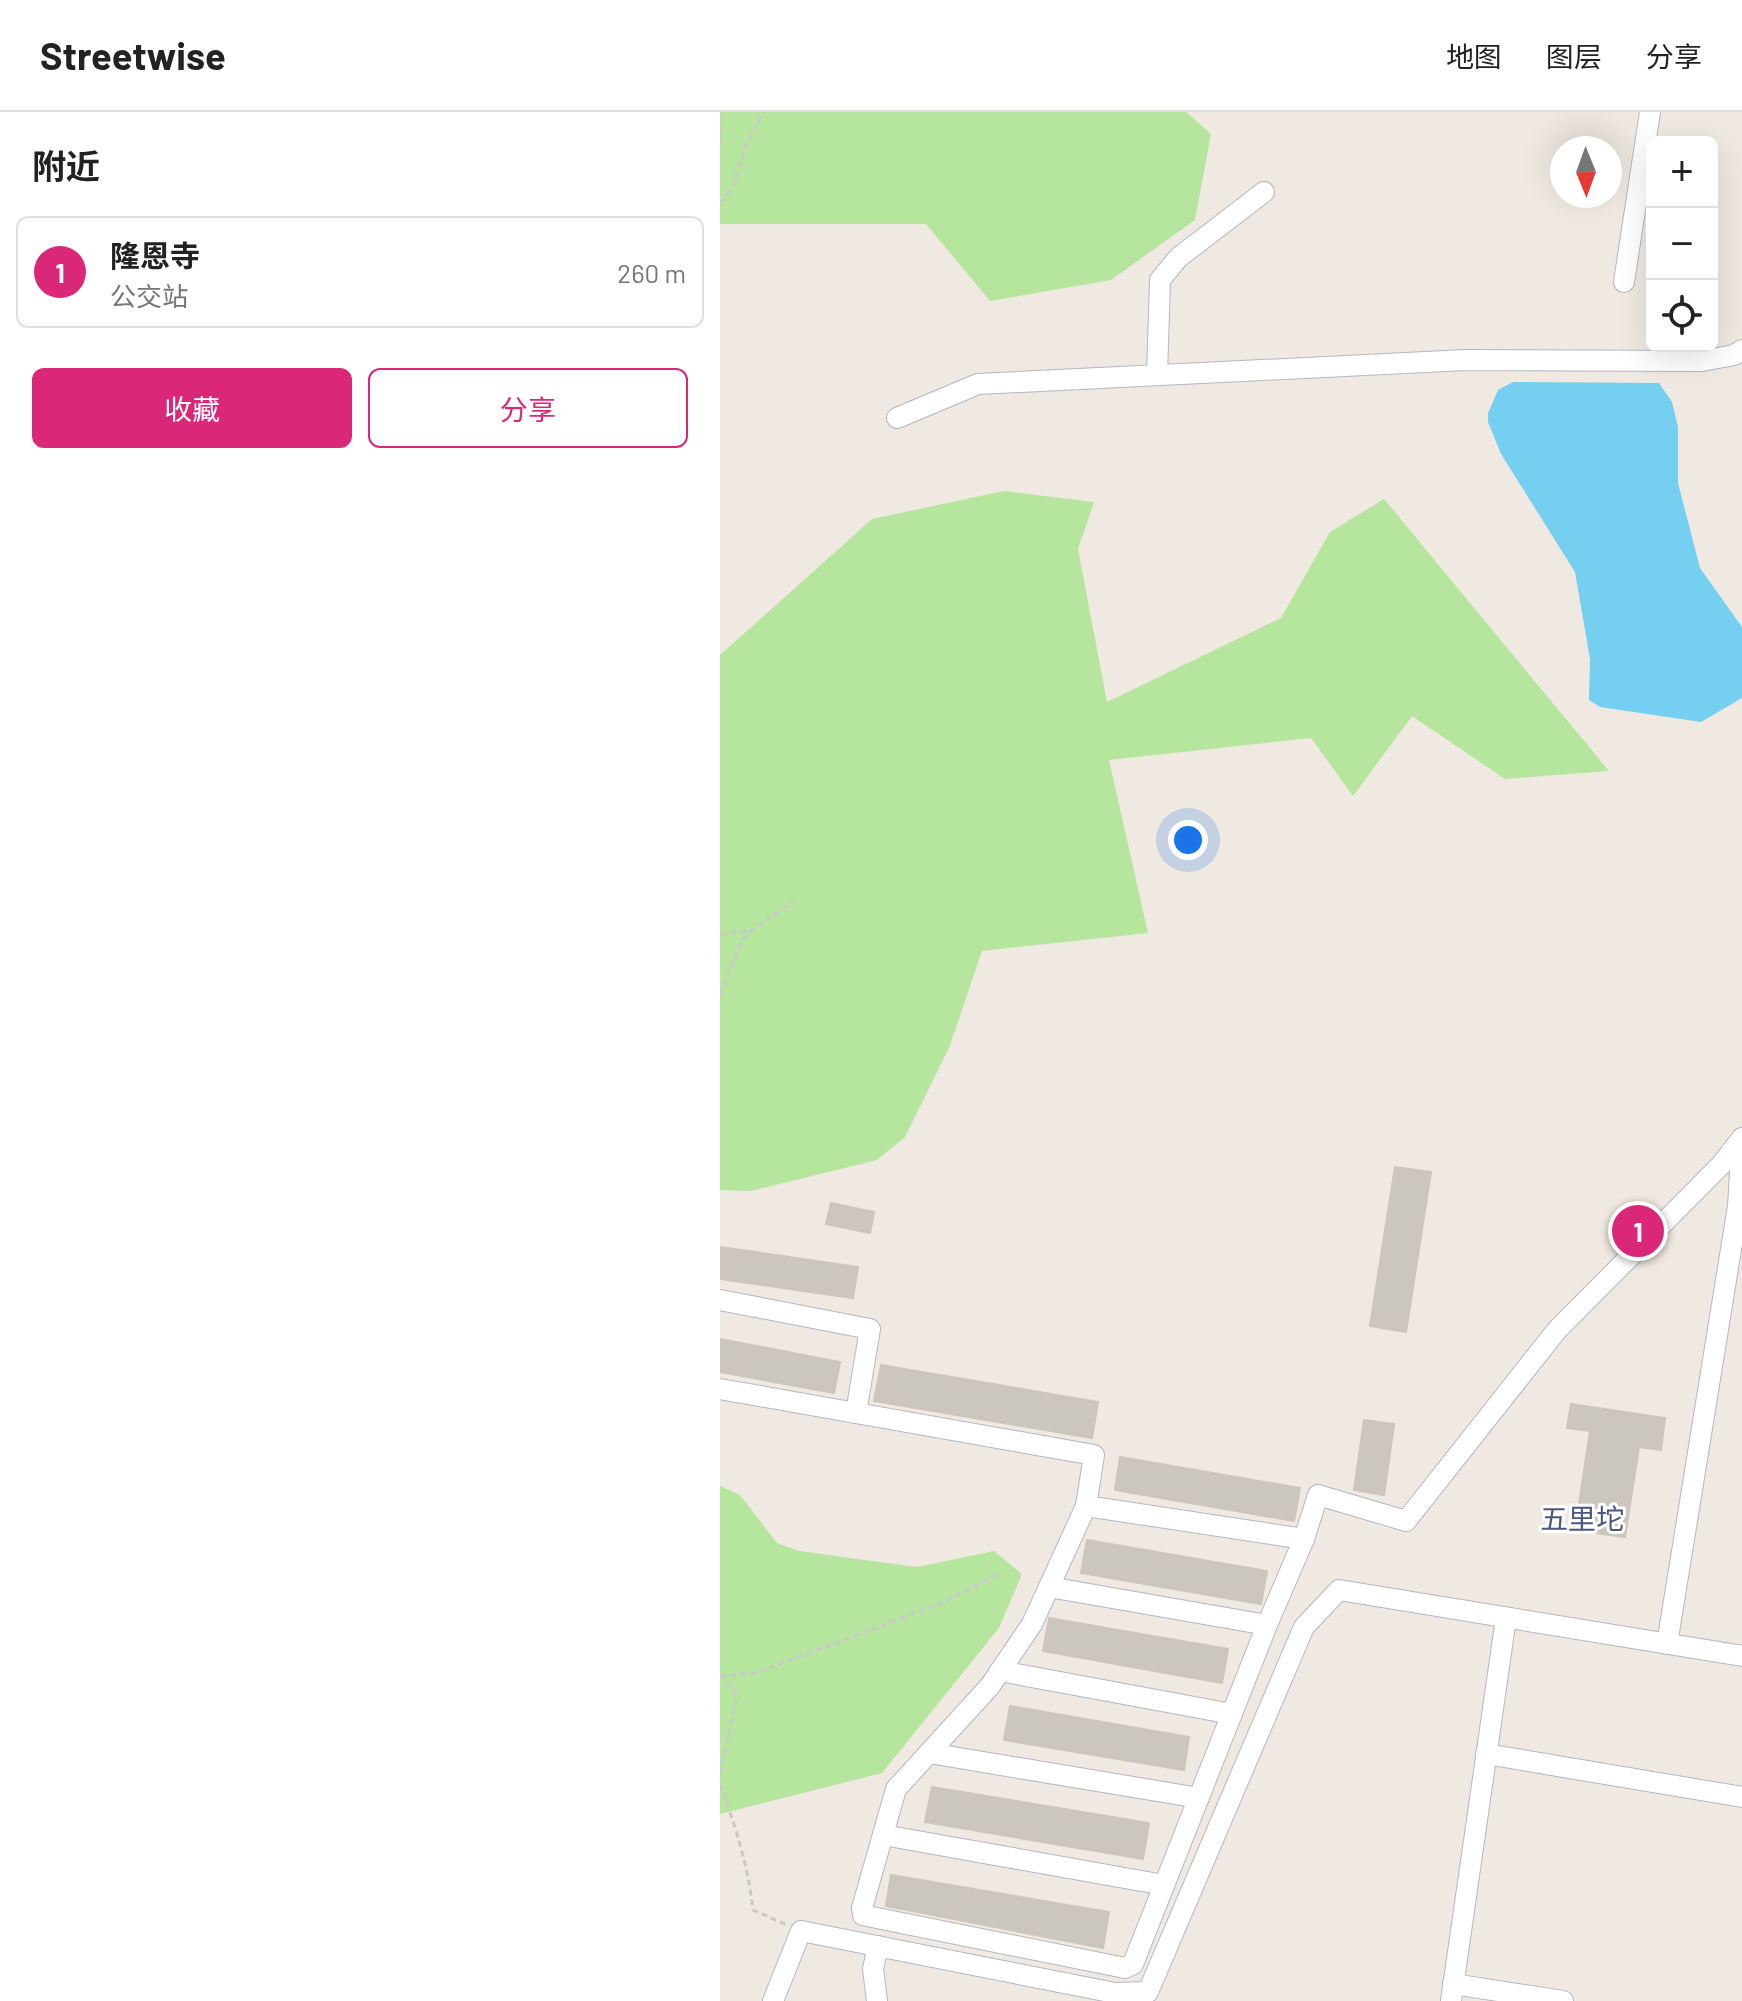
<!DOCTYPE html>
<html lang="zh">
<meta charset="utf-8">
<style>
:root{--surface:#fff;--page:#f6f6f6;--text:#222;--muted:#767676;--line:#e0e0e0;--accent:#db2777}
body{margin:0;font-family:Barlow,"Noto Sans SC",sans-serif;background:var(--page);color:var(--text)}
.controls{position:absolute;right:24px;top:24px;display:grid;overflow:hidden;border-radius:12px;box-shadow:0 8px 32px #0002}
.controls button{width:72px;height:72px;display:grid;place-items:center;padding:0;border:0;border-bottom:2px solid var(--line);background:var(--surface);color:var(--text);font:40px sans-serif}
.compass{position:absolute;left:830px;top:24px;width:72px;height:72px;border-radius:50%;background:var(--surface);box-shadow:0 8px 32px #0002;rotate:179deg}
.you{position:absolute;left:468px;top:728px;width:28px;height:28px;margin:-20px;border:6px solid #fff;border-radius:50%;background:#1a73e8;box-shadow:0 0 0 12px #1a73e833}
.badge{display:grid;place-items:center;width:52px;height:52px;border-radius:50%;background:var(--accent);color:#fff;font-size:26px;font-weight:700}
.pin{position:absolute;translate:-50% -50%;border:4px solid #fff;box-shadow:0 2px 8px #0006}
.list{margin:0;padding:0;list-style:none}
h2{display:flex;justify-content:space-between;align-items:center;height:104px;margin:0;padding:0 32px;font-size:34px}
h2 small{font-size:26px;font-weight:400;color:var(--muted)}
.list li{display:grid;grid-template-columns:52px 1fr auto;gap:24px;align-items:center;box-sizing:border-box;height:112px;margin:0 16px 16px;padding:0 16px;border:2px solid var(--line);border-radius:12px}
.list b{display:block;font-size:30px;white-space:nowrap}
.list p{margin:0;font-size:26px;white-space:nowrap;color:var(--muted)}
.list em{font-size:26px;font-style:normal;color:var(--muted)}
.actions{display:flex;gap:16px;padding:24px 32px}
.actions a{flex:1;padding:18px 0;border:2px solid var(--accent);border-radius:12px;text-align:center;font-size:28px;color:var(--accent)}
.actions .main{background:var(--accent);color:#fff}
.icon{flex:none;width:44px;height:44px;fill:none;stroke:currentColor;stroke-width:2;stroke-linecap:round;stroke-linejoin:round}
.map{position:relative;flex:none;width:1022px;height:1889px;overflow:hidden}
header{display:flex;align-items:center;gap:48px;box-sizing:border-box;height:112px;padding:0 40px;background:var(--surface);border-bottom:2px solid var(--line)}
header strong{font-size:38px}
nav{display:flex;gap:44px;margin-inline-start:auto;font-size:28px}
main{display:flex}
aside{flex:1;background:var(--surface)}
.map>svg:first-child{display:block}
.green{fill:#b6e59e}
.water{fill:#75cff0}
.building{fill:#cbc7bf;stroke:#cbc5ba;stroke-width:2}
.lines{fill:none;stroke-linecap:round;stroke-linejoin:round}
.minor-casing{stroke:#b4b7c1;stroke-width:22}
.path{stroke:#c9c9c9;stroke-width:3;stroke-dasharray:6 4;stroke-linecap:butt}
.minor{stroke:#fff;stroke-width:20}
.labels{text-anchor:middle;stroke-width:6;stroke-linejoin:round;paint-order:stroke}
.quarter-label{font-size:28px;fill:#4d5680;stroke:#fff}
</style>
<header>
<strong>Streetwise</strong>
<nav><a>地图</a><a>图层</a><a>分享</a></nav>
</header>
<main>
<aside>
<h2>附近<small></small></h2>
<ul class="list">
<li><span class="badge">1</span><div><b>隆恩寺</b><p>公交站</p></div><em>260 m</em></li>
</ul>
<div class="actions"><a class="main">收藏</a><a>分享</a></div>
</aside>
<div class="map">
<svg width="1022" height="1889" viewBox="0 0 1022 1889">
<rect width="100%" height="100%" fill="#efe9e1"/>
<g class="green">
<polygon points="0,0 466,0 491,22 475,108 391,168 270,189 206,112 0,112"/>
<polygon points="284,379 374,390 358,437 387,590 561,506 610,420 664,387 889,659 785,667 692,604 633,684 591,626 389,648 428,821 262,839 229,936 185,1025 157,1048 31,1079 0,1078 0,543 152,407"/>
<polygon points="0,1374 20,1383 57,1431 79,1439 197,1455 274,1439 302,1462 279,1516 162,1661 0,1702"/>
</g>
<polygon class="water" points="793,270 939,271 952,290 958,315 958,371 980,456 1022,515 1022,586 981,610 880,595 869,588 870,547 855,460 781,342 768,310 768,301 778,278"/>
<g class="building">
<polygon points="675,1055 711,1060 686,1220 650,1214"/>
<polygon points="111,1091 154,1100 150,1121 106,1112"/>
<polygon points="0,1135 138,1155 133,1186 0,1167"/>
<polygon points="0,1227 120,1250 114,1281 0,1260"/>
<polygon points="161,1253 378,1290 372,1326 154,1289"/>
<polygon points="851,1292 945,1306 941,1338 919,1335 905,1425 855,1418 870,1319 847,1316"/>
<polygon points="644,1308 674,1312 664,1383 634,1378"/>
<polygon points="400,1345 580,1376 574,1409 395,1378"/>
<polygon points="367,1428 547,1459 541,1492 361,1461"/>
<polygon points="329,1506 508,1537 502,1571 323,1539"/>
<polygon points="290,1594 469,1625 464,1658 284,1628"/>
<polygon points="212,1675 429,1711 423,1747 205,1710"/>
<polygon points="171,1763 389,1800 383,1836 166,1794"/>
</g>
<g class="lines">
<g class="minor-casing">
<g id="minor">
<polyline points="904,170 930,0"/>
<polyline points="437,263 440,168 458,146 544,80"/>
<polyline points="177,306 258,272 746,248 982,249 1014,243 1022,238"/>
<polyline points="0,1188 150,1217 136,1301"/>
<polyline points="0,1277 374,1343 366,1394 312,1512 270,1574 176,1677 142,1796 143,1803 152,1805 405,1856 413,1852 547,1513 584,1427 598,1383 686,1409 837,1218 1001,1053 1022,1026"/>
<polyline points="366,1394 584,1427"/>
<polyline points="329,1475 547,1513"/>
<polyline points="947,1532 1018,1094 1022,1027"/>
<polyline points="280,1559 512,1602"/>
<polyline points="209,1641 479,1686"/>
<polyline points="766,1642 1022,1685"/>
<polyline points="163,1723 444,1773"/>
<polyline points="733,1872 843,1889"/>
<polyline points="53,1889 81,1819 395,1881 428,1880 584,1515 619,1478 1022,1544"/>
<polyline points="157,1889 153,1857 158,1834"/>
<polyline points="731,1889 786,1506"/>
</g>
</g>
<g class="path">
<polyline points="0,6 0,35"/>
<polyline points="0,89 4,88 14,72 26,33 43,0"/>
<polyline points="0,823 32,818"/>
<polyline points="0,883 20,833 32,818 73,790"/>
<polyline points="0,1564 36,1561 217,1493 278,1462"/>
<polyline points="0,1661 17,1584 3,1564"/>
<path d="M0,1672C15,1713 28,1753 33,1798L67,1813"/>
</g>
<use href="#minor" class="minor"/>
</g>
<g class="labels">
<g class="quarter-label">
<text x="862" y="1417">五里坨</text>
</g>
</g>
</svg>
<div class="controls">
<button>+</button>
<button>−</button>
<button><svg class="icon" aria-label="locate" viewBox="0 0 24 24"><circle cx="12" cy="12" r="6"/><path d="M12 2v4M12 18v4M2 12h4M18 12h4"/></svg></button>
</div>
<svg class="compass" viewBox="-18 -18 36 36"><path d="M0-13l5 13h-10z" fill="#e53935"/><path d="M0 13l5-13h-10z" fill="#767676"/></svg>
<div class="you"></div>
<div class="pin badge" style="left:918px;top:1119px">1</div>
</div>
</main>
